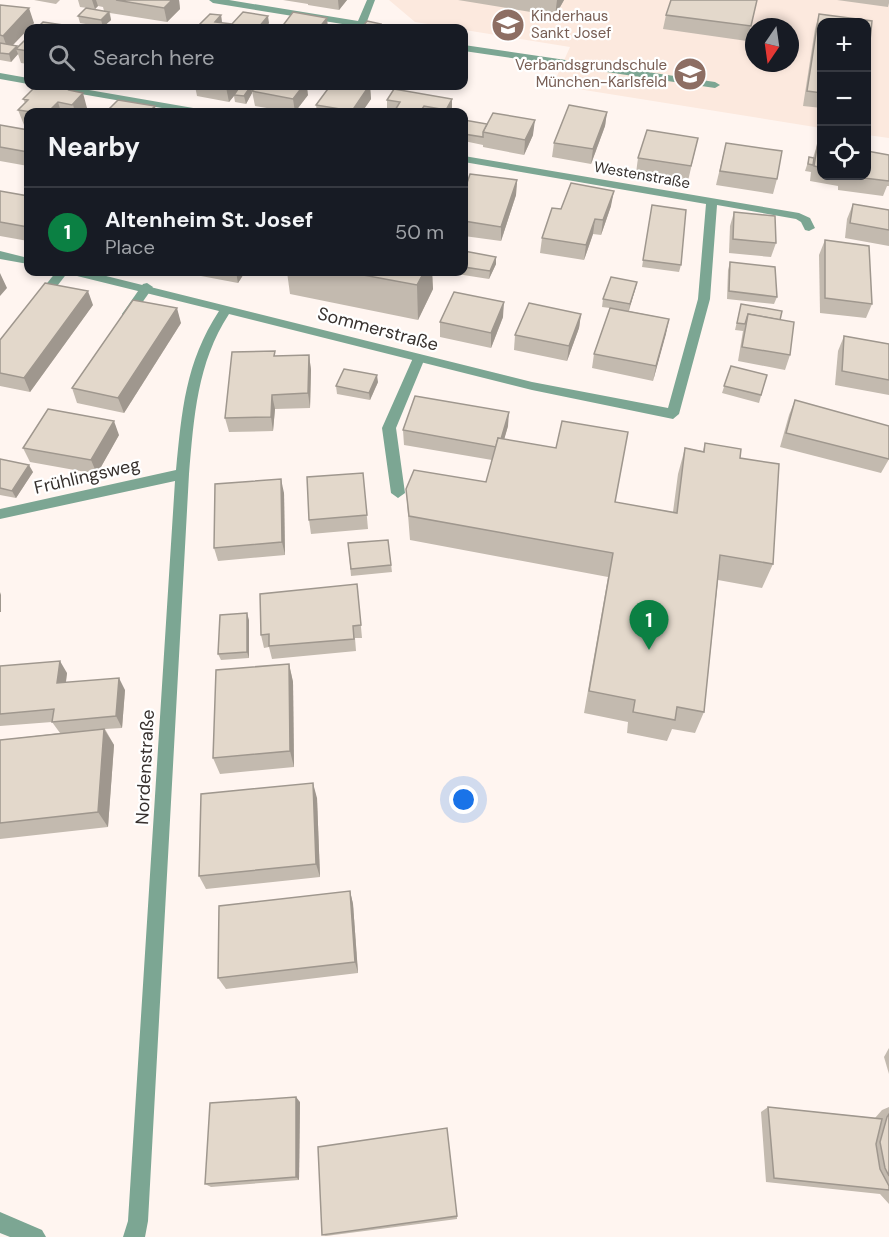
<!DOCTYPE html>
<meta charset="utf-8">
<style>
:root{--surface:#171b24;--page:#242831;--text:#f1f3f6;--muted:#9ea1a6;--line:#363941;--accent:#0b8043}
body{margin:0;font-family:"DM Sans",sans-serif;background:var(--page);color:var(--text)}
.controls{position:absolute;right:18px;top:18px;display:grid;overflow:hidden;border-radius:12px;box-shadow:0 3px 9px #0003}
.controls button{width:54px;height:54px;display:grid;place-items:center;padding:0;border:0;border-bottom:2px solid var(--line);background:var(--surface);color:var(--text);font:30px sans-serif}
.compass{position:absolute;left:745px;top:18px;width:54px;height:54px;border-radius:50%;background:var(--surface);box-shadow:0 3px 9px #0003;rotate:193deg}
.you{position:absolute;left:464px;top:800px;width:21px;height:21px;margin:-15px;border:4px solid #fff;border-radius:50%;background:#1a73e8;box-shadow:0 0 0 9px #1a73e833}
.badge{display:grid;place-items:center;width:39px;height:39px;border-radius:50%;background:var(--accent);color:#fff;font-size:20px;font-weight:700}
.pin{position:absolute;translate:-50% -50px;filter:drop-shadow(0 2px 3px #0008)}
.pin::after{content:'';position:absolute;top:32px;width:21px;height:18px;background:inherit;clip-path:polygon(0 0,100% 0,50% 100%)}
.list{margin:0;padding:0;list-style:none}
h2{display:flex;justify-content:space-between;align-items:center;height:78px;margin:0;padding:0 24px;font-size:26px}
h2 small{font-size:20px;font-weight:400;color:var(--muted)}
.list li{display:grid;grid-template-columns:39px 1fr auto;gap:18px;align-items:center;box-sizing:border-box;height:90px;padding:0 24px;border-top:2px solid var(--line)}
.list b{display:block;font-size:22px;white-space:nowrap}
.list p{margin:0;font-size:20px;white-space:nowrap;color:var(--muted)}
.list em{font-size:20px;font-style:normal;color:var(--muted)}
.icon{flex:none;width:33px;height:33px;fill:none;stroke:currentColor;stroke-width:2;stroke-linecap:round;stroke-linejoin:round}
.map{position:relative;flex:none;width:889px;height:1237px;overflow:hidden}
.search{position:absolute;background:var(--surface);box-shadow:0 3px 9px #0003;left:24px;top:24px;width:444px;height:66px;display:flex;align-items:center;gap:15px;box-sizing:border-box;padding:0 21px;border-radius:12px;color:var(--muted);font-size:22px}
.panel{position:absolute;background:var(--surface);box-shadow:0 3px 9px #0003;left:24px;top:108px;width:444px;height:168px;border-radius:12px}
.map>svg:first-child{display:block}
.built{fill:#fce9de;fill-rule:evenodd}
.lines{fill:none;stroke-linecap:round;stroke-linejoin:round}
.service{fill:#7ca693;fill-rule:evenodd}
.minor{fill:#7ca693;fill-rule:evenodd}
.wall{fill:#c3baaf}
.shaded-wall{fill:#9f978e}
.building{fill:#e3d8cb;stroke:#9f978e;stroke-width:1.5}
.labels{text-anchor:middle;stroke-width:4.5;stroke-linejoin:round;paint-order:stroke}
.far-education-label{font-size:15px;fill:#785e54;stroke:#fff;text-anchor:start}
.far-street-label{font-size:15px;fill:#37312e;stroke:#fff}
.street-label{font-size:18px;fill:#37312e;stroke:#fff}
</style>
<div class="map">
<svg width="889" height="1237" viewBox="0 0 889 1237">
<rect width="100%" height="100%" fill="#fff5f0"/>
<path class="built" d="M389,0H889V138L867,135L866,22H822L821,128L553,85L570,47L415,22ZM754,27H790V63H754Z"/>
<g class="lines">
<g class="service">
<polygon points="364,21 394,28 361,26 361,22"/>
<polygon points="464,45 715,82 720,85 715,88 464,51"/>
<polygon points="56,272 68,272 44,303 36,303 36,297"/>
<polygon points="147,283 153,287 151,290 130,320 122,320 122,314 143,284"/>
<polygon points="419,354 425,358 396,428 405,493 398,498 391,493 382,428 413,358"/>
</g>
<g class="minor">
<polygon points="209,0 229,0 358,21 367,0 375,0 366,24 361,27 213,3"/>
<polygon points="0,73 28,78 28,84 0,79"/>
<polygon points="47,86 66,86 199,109 204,112 185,112 52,89"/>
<path d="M464,156L799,213L810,218L815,228L809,231L805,230L801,222L796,219L717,205L710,299L679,414L673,419L532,390L229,314C197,363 194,417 189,474L148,1221L145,1237H123L128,1221L175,481L0,519V509L176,470C182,411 185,363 219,311L73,275L71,272H90L532,382L668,408L698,299L706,204L464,162Z"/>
<polygon points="0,251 28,258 28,264 0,259"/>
<polygon points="0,1212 42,1230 46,1237 10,1237 0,1233"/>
</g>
</g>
<g class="wall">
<polygon points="34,0 60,0 56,4"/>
<polygon points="78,0 179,0 180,9 167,22 110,13 111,20 103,27 80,23 78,16 104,11 103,7 98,6 95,9 80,7"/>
<polygon points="283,0 347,0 339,10 308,5 308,4"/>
<polygon points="458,0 564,0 555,16"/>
<polygon points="757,0 747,41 663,29 666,15"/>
<polygon points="837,0 889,0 889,3 888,7"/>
<polygon points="0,5 34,23 13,45 17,46 17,48 28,37 28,64 21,63 18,54 11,62 0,60"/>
<polygon points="819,14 822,22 822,108 803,106 815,29"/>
<polygon points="221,15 222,23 232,24 269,23 265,28 198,28 198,26"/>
<polygon points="151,86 168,86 166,88"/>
<polygon points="195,86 251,86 252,93 246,104 235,102 234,96 229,102 197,96"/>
<polygon points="330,86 370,86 371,99 362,112 317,112 316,105"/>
<polygon points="71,91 87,108 83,112 28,112 28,126 24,125 18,110 25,103 23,99"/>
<polygon points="252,91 308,95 295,112 290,112 255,106"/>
<polygon points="452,99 452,112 387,112 387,100"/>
<polygon points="607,112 605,126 591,164 552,157 554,143"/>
<polygon points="464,120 533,135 524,155 483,147 483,145 464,141"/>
<polygon points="0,125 28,130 28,166 0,161"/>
<polygon points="698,138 688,181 636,173 638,158"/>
<polygon points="818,142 822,142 822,176 867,176 889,155 889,186 887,186 883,196 838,190 838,186 810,181 811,172 805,171 807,165 809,157 813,158"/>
<polygon points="726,143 777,179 773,194 716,185"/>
<polygon points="517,180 516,195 501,241 464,236 464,192"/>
<polygon points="0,191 28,196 28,241 0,236"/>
<polygon points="853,204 889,210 889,246 845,238 847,219"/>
<polygon points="652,205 681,265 679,272 642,267"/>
<polygon points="611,206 601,235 593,234 584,260 540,253 542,238 561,209"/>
<polygon points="734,212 776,243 771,257 729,253 730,226"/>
<polygon points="825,240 872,304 866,318 820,313 819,255"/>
<polygon points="464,251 496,257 496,264 489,279 444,272 464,272"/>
<polygon points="730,262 777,297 774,304 727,299 728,270"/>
<polygon points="180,272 245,272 238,283"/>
<polygon points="287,272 432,272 433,289 418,320 290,294"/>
<polygon points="637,282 629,311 669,319 653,381 592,368 594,354 610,308 602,307 603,299"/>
<polygon points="741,304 780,320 790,355 785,370 738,361 743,331 735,330"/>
<polygon points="93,305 30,392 0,386 0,340"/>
<polygon points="581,314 579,328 567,361 514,350 515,335"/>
<polygon points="503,317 491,348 440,337 440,322"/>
<polygon points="181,323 124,413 77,403 72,388"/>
<polygon points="844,336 889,344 889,395 835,385 838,351"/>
<polygon points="309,355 311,370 310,408 275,409 273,431 229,432 225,418"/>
<polygon points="731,366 767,375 759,403 722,393"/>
<polygon points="378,382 370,400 337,394 336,386"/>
<polygon points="795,400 889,459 881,473 780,447 789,415"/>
<polygon points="508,426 504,439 615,502 673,512 678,474 685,448 703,451 705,443 740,458 773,564 762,588 718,580 704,712 695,733 672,729 667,741 627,733 628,722 584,713 608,577 410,540 406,489 486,482 492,460 404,445 403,430"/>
<polygon points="119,435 97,474 30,462 23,448"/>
<polygon points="0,459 33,472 16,498 0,495"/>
<polygon points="363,473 368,529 311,534 309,520"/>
<polygon points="284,493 285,555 218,561 214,548"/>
<polygon points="388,540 392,572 351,576 348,543"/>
<polygon points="357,584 362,638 355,638 356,651 272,659 269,647 264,648 261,635"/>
<polygon points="249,620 249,658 221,660 218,654"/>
<polygon points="289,664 293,682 294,767 220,774 213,758"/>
<polygon points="0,666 67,673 66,682 125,690 122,728 105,729 114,745 108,827 0,839 0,740 60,733 52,722 0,726"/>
<polygon points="317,798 320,877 206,889 199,876"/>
<polygon points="350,891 353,904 358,973 226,989 218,978"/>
<polygon points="889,1048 889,1074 884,1057"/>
<polygon points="300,1102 299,1180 211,1187 205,1184"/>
<polygon points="768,1107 875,1118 882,1110 889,1107 889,1204 880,1194 766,1182 761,1112"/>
<polygon points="457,1216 457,1219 326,1236 322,1235"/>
</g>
<g class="shaded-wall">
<polygon points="92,0 96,0 98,6 95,9"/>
<polygon points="172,0 179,0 180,9 167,22 164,8"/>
<polygon points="338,0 347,0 339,10"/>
<polygon points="557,0 564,0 555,16"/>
<polygon points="29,8 34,23 8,50 3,36"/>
<polygon points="109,12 111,20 103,27 101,20"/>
<polygon points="221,15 222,23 215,22"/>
<polygon points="268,16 269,23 265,28 258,28"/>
<polygon points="327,18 328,28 319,28"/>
<polygon points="17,46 18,49 16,49 18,54 11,62 9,54"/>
<polygon points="228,86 242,86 229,102 226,87"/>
<polygon points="251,86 252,93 246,104 244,96"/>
<polygon points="303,86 307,86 308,95 295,112 293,99"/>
<polygon points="369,86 370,86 371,99 362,112 352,112 352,111"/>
<polygon points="70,89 74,102 83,93 87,108 83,112 75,112 69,90"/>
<polygon points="452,99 452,112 446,112 446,110"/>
<polygon points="58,102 61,112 48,112"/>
<polygon points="155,106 156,112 149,112"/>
<polygon points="607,112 605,126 591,164 593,149"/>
<polygon points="535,120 533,135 524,155 525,140"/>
<polygon points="517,180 516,195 501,241 501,227"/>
<polygon points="614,191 611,206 601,235 603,220"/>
<polygon points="595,219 593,234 584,260 586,245"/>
<polygon points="496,257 496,264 489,279 490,271"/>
<polygon points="236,272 245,272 238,283"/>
<polygon points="424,272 432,272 433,289 418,320 417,285"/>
<polygon points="0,273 7,288 0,296"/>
<polygon points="637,282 635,290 628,312 630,304"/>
<polygon points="88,291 93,305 30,392 24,378"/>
<polygon points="504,302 503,317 491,348 491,333"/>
<polygon points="177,308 181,323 124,413 118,398"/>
<polygon points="581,314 579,328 567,361 569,346"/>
<polygon points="669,319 666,334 653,381 656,366"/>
<polygon points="309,355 311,370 310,408 308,393"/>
<polygon points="377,375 378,382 370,400 369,393"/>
<polygon points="272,395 275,409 273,431 271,417"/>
<polygon points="509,412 508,426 498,461 499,447"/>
<polygon points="114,421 119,435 97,474 91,460"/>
<polygon points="29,465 33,472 16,498 12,491"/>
<polygon points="281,479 284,493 285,555 282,542"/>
<polygon points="0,592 1,595 1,612 0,612"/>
<polygon points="247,613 249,620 249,658 247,652"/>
<polygon points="60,661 67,673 64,695 57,683"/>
<polygon points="289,664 293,682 294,767 290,751"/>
<polygon points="119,678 125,690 122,728 116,716"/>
<polygon points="104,729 114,745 108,827 98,812"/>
<polygon points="313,783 317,798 320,877 316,864"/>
<polygon points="350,891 353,904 358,973 355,962"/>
<polygon points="296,1097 300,1102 299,1180 296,1177"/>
</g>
<g class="building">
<polygon points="116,0 172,0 164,8"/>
<polygon points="671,0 757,0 751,26 666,15"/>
<polygon points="0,5 29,8 3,36 0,35"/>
<polygon points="86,8 109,12 101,20 78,16"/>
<polygon points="243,12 268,16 258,28 245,26 243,28 222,28 198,26 210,14 221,15 215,22 232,24"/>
<polygon points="293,12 327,18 319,28 281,28"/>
<polygon points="819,14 872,21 867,70 867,22 822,22 822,93 807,91"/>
<polygon points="367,21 381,24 379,28 384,28 358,28 361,25 363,26"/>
<polygon points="43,22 77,27 76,28 37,28"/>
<polygon points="28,37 28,51 16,49"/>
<polygon points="0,43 17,46 9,54 0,53"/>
<polygon points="43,86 50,86 70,89 69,90 83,93 72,105 58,102 48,112 32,112 18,110 28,100 23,99 35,87 40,88"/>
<polygon points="240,86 251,86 244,96 234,95"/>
<polygon points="257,86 303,86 293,99 252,91"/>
<polygon points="330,86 369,86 352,111 316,105"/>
<polygon points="394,89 452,99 446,110 424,106 420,112 394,112 400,102 387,100"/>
<polygon points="118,100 155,106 149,112 106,112"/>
<polygon points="569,105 607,112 593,149 554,143"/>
<polygon points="493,113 535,120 525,140 483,132"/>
<polygon points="464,120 487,124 483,132 483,137 464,134"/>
<polygon points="0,125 28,130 28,152 0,147"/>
<polygon points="647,130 698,138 691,166 638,158"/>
<polygon points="818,142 822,142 822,168 814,166"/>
<polygon points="726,143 782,151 777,179 720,171"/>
<polygon points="867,151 889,155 889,181 847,176 867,176"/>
<polygon points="809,157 814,158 813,165 808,164"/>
<polygon points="470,174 517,180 501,227 464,221 464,192"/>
<polygon points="571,183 614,191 603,220 595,219 586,245 542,238 552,208 561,209"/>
<polygon points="0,191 28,196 28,227 0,222"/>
<polygon points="853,204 889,210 889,230 850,223"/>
<polygon points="652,205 686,210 681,265 643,260"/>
<polygon points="734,212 775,216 776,243 733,239"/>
<polygon points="825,240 869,246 872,304 825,298"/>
<polygon points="464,251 496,257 490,271 464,267"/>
<polygon points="730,262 775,267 777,297 729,291"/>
<polygon points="347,272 424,272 417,285"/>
<polygon points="611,277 637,282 630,304 603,299"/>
<polygon points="45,283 88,291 24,378 0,373 0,340"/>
<polygon points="454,292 504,302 491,333 440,322"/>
<polygon points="133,300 177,308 118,398 72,388"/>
<polygon points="529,303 581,314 569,346 515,335"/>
<polygon points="741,304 782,311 780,320 748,314 745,324 737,323"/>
<polygon points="610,308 669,319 656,366 594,354"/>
<polygon points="748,314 794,322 790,355 742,347"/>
<polygon points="844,336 889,344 889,380 842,371"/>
<polygon points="275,351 274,356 309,355 308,393 272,395 271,417 225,418 232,352"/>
<polygon points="731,366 767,375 761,395 724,386"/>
<polygon points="344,369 377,375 369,393 336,386"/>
<polygon points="415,396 509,412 501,439 498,438 496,447 403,430"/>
<polygon points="795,400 889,426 889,459 786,433"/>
<polygon points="48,409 114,421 91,460 23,448"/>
<polygon points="562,421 628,432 615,502 677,513 685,448 704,452 705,443 741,449 740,458 779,464 773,564 720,555 704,712 677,707 675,720 633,712 635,700 589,691 613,553 409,516 406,489 414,470 486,482 498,438 556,448"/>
<polygon points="0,459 29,465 12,491 0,488"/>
<polygon points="363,473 367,515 309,520 307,477"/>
<polygon points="281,479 282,542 214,548 215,484"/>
<polygon points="388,540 391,565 351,569 348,543"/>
<polygon points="357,584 361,625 353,626 354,639 269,646 269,634 261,635 260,594"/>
<polygon points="247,613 247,652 218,654 220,615"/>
<polygon points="60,661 57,683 119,678 116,716 52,722 54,709 0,714 0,666"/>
<polygon points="289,664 290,751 213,758 216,670"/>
<polygon points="104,729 98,812 0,823 0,740"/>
<polygon points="313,783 316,864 199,876 201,794"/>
<polygon points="350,891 355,962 218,978 219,906"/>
<polygon points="296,1097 296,1177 205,1184 210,1103"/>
<polygon points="768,1107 882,1119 876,1144 880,1169 889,1186 889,1190 774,1178"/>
<polygon points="889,1114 889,1176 885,1168 880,1142 887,1117"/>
<polygon points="447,1128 457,1216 322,1235 318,1147"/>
</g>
<defs>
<g id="school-disc" transform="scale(1.725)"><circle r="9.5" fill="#8d6e63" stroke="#fff"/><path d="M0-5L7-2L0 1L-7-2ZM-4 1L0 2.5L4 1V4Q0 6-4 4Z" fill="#fff"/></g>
</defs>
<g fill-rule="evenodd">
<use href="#school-disc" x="508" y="25"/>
<use href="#school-disc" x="690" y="74"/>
</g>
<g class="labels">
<g class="far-education-label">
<text x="531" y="21">Kinderhaus<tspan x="531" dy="17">Sankt Josef</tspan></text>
<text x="667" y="70" text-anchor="end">Verbandsgrundschule<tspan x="667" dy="17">München-Karlsfeld</tspan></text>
</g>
<g class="far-street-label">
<text transform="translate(642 175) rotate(10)" y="5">Westenstraße</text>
</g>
<g class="street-label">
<text transform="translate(378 329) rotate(15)" y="6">Sommerstraße</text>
<text transform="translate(87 476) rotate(-13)" y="6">Frühlingsweg</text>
<text transform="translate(145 767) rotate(-87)" y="6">Nordenstraße</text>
</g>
</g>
</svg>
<div class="controls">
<button>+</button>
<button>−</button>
<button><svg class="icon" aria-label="locate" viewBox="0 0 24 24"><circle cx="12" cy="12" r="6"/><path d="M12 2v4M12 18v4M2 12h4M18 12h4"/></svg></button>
</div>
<svg class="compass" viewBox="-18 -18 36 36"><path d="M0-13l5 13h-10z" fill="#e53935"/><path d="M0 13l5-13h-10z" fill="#9ea1a6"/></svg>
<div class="you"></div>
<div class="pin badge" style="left:649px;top:650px">1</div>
<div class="search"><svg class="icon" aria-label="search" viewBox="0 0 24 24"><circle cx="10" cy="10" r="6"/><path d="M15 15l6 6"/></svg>Search here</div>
<section class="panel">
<h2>Nearby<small></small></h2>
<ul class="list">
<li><span class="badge">1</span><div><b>Altenheim St. Josef</b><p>Place</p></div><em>50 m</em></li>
</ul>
</section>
</div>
